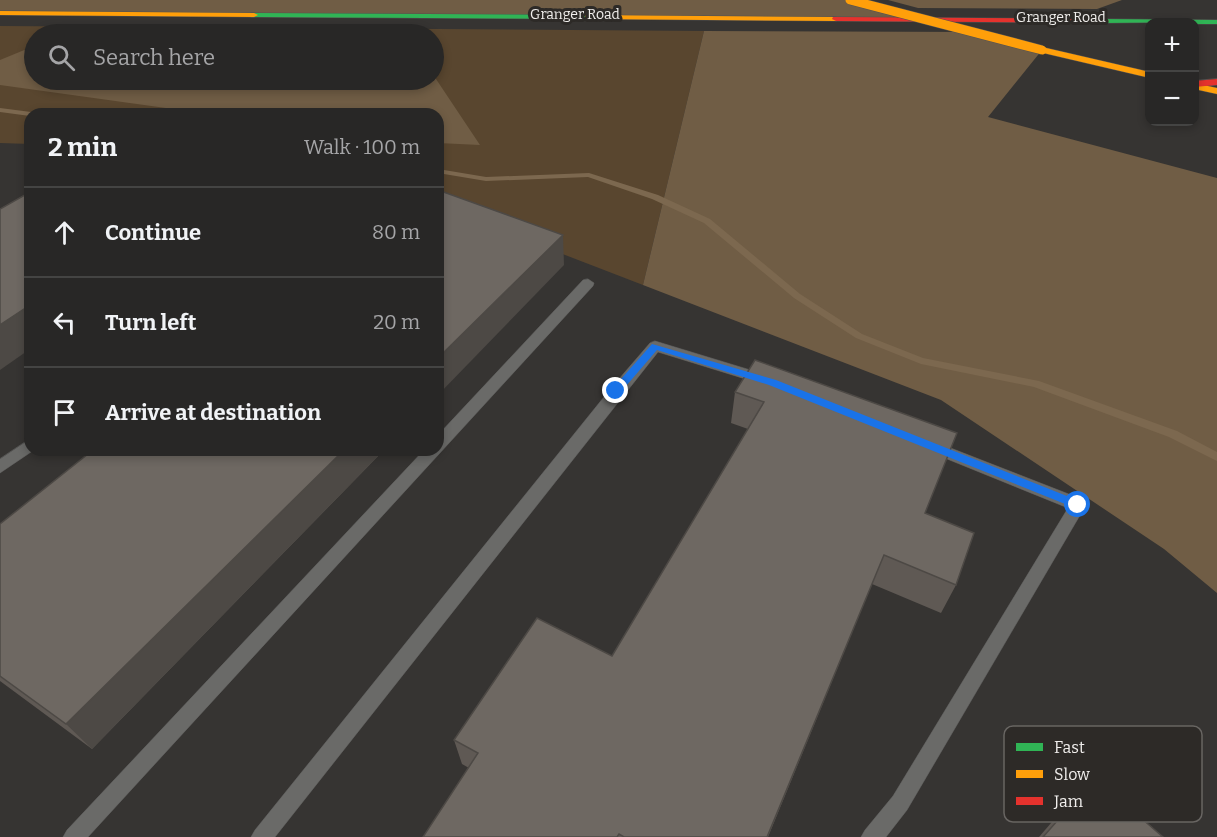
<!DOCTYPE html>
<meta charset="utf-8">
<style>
:root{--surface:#282726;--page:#343332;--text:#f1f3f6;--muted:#a5a5a7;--line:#444443}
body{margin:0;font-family:Bitter,serif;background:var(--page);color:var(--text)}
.controls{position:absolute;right:18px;top:18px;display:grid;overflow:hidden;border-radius:12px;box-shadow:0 3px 9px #0003}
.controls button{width:54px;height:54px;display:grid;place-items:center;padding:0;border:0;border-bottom:2px solid var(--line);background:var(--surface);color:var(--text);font:30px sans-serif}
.stop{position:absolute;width:18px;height:18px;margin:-14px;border:4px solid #1a73e8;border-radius:50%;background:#fff}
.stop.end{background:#1a73e8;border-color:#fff;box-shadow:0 2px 6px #0008}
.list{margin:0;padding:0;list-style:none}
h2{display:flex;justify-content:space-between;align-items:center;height:78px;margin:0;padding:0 24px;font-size:26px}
h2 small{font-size:20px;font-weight:400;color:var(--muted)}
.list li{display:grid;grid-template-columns:39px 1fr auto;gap:18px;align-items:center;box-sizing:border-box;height:90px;padding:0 24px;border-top:2px solid var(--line)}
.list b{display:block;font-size:22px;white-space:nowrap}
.list em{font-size:20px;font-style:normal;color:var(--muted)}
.icon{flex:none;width:33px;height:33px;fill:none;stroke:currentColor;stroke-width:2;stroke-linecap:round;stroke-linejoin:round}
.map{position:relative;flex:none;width:1217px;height:837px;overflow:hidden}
.search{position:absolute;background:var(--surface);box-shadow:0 3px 9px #0003;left:24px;top:24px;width:420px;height:66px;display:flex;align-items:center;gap:15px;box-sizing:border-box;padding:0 21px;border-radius:33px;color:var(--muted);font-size:22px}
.panel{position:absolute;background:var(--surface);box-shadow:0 3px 9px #0003;left:24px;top:108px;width:420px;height:348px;border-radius:18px}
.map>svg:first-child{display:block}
.green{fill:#59462f;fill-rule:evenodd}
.forest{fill:#705d45}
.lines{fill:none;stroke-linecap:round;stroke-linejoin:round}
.stream{fill:#7c684f;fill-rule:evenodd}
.lane-casing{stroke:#535251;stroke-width:1}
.fast-casing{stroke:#535251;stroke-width:1}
.slow-casing{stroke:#535251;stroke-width:1}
.jam-casing{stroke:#535251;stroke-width:1}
.lane{fill:#6a6a68;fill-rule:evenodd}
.fast{fill:#30b455;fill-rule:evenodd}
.slow{fill:#ff9f0a;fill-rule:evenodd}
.jam{fill:#e5322d;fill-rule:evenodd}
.slow-bridge-casing{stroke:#535251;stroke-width:10;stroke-linecap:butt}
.slow-bridge{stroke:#ff9f0a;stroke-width:9}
.wall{fill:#5f5954}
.shaded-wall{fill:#4d4945}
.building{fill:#6e6862;stroke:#4d4945;stroke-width:1.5}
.route{fill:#1a73e8}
.labels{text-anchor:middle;stroke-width:6;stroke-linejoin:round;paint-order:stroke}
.far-street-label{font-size:14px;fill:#f1efed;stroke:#2d2a27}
.key{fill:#2d2a27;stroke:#686562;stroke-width:1.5}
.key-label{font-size:16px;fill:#f1efed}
</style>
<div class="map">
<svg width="1217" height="837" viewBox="0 0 1217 837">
<rect width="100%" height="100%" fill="#363432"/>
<path class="green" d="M0,26L704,31L643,285L438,206V114H30V144L0,143ZM34,34H434V80H34Z"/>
<g class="forest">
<polygon points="0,0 850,0 926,20 0,13"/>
<polygon points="888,0 1122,0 1097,9 918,8"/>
<polygon points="704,31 973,32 1042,50 988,117 1217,178 1217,593 1164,549 941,400 643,285"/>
<polygon points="34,46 34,80 434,80 434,76 480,145 438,143 438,114 209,114 0,85 0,60"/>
</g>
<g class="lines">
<g class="stream">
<polygon points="0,108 31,112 35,114 30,114 30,116 0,112"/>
<polygon points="438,169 486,177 589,173 658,195 710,219 800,294 862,334 923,358 1039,381 1177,431 1217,452 1217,461 1169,437 1034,387 921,364 856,338 794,298 704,223 652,199 588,177 486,181 438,173"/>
</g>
<g class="lane-casing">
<g id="lane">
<polygon points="588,279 594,283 593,286 88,837 63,837 67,830 424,450 438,450 438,435 583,280"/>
<polygon points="655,341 770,376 772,380 765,385 658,352 275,837 251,837 255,830 612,387 650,343"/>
<polygon points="30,439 30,450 34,450 0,473 0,459"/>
<polygon points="930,440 1084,500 1086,505 907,810 886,837 861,837 865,830 893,796 1068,508 925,450 922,446 925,442"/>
</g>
</g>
<g class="fast-casing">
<g id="fast">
<polygon points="251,13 588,15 592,17 588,19 254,17 251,17"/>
<polygon points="1102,19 1217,20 1217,24 1194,24 1194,22 1105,23 1102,23"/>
</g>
</g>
<g class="slow-casing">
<g id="slow">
<polygon points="0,11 254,13 258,15 254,17 0,15"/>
<polygon points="585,15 836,17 840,19 836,21 588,19 585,19"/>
<polygon points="1042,47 1150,72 1150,78 1039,52 1039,48"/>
<polygon points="1194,83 1217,88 1217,94 1194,89"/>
</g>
</g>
<g class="jam-casing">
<g id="jam">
<polygon points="833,17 1105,19 1109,21 1105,23 836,21 832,19"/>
<polygon points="1217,79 1217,85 1194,87 1194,81"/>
</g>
</g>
<use href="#lane" class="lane"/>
<use href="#fast" class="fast"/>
<use href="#slow" class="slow"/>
<use href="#jam" class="jam"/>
<g class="slow-bridge-casing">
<polyline id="slow-bridge" points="850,0 1042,50"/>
</g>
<use href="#slow-bridge" class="slow-bridge"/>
</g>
<g class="wall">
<polygon points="755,360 925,513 956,585 941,613 872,584 768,837 423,837 469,768 462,764 454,740 612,656 748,429 731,423 735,392"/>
<polygon points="93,450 384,450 92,749 0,681 0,524"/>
<polygon points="1095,778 1163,837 1039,837 1070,801"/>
</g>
<g class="shaded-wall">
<polygon points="563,235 564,265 438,395 438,358"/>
<polygon points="30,305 30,349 0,370 0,325"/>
<polygon points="344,450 384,450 92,749 66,724"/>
</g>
<g class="building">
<polygon points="438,190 563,235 438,358"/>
<polygon points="30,192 30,305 0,325 0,209"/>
<polygon points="755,360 957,433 925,513 974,533 956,585 884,555 767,837 624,837 619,834 617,837 423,837 478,753 454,740 537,618 612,656 764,402 735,392"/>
<polygon points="93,450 344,450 66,724 0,676 0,524"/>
<polygon points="1095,778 1163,837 1043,837"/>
</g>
<polygon class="route" points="652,344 776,380 1082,502 1084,505 1082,508 1075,508 769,385 657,350 620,393 613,393 613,388"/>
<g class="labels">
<g class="far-street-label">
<text x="575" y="19">Granger Road</text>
<text x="1061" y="22">Granger Road</text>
</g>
</g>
<rect x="1004" y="726" width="198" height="96" rx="9" class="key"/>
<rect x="1016" y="743" width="27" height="8" fill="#30b455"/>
<rect x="1016" y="770" width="27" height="8" fill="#ff9f0a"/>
<rect x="1016" y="797" width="27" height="8" fill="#e5322d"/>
<g class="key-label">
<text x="1054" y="753">Fast</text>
<text x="1054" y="780">Slow</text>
<text x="1054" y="807">Jam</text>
</g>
</svg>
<div class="controls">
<button>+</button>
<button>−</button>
</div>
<div class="stop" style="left:1078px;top:505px"></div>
<div class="stop end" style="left:616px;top:391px"></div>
<div class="search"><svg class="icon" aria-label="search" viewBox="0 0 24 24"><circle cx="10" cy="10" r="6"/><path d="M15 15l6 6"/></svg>Search here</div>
<section class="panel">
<h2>2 min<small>Walk · 100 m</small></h2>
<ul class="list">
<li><svg class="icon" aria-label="ahead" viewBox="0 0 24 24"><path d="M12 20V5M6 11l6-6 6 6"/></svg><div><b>Continue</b></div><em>80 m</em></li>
<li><svg class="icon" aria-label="left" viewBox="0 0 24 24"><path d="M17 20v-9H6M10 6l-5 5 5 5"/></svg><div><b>Turn left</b></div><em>20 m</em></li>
<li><svg class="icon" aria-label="arrive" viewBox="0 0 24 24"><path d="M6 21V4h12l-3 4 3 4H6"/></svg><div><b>Arrive at destination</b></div></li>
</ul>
</section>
</div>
